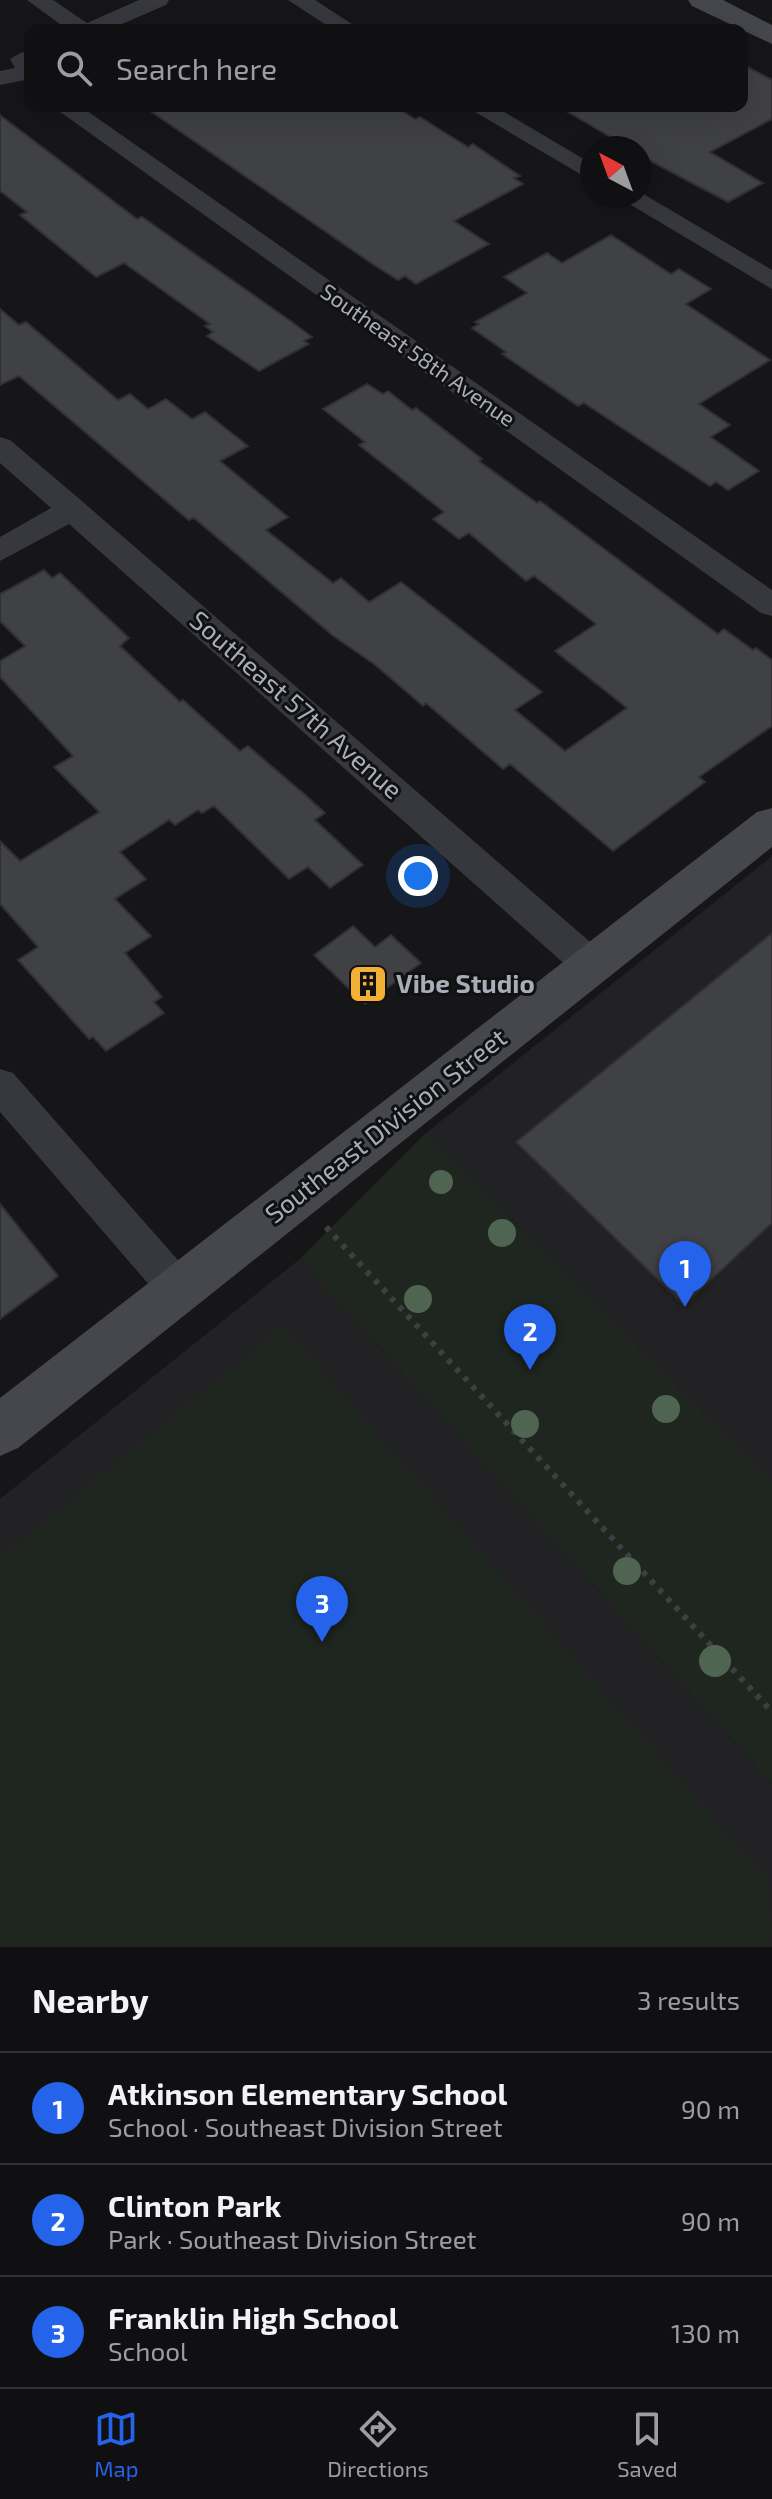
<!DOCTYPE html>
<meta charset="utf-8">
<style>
:root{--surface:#101012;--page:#1e1e20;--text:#f1f3f6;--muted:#9c9d9f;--line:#303032;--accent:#2563eb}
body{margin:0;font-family:"Exo 2",sans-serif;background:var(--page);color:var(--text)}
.compass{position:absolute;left:580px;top:136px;width:72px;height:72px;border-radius:50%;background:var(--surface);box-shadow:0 8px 32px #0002;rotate:319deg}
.you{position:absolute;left:418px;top:876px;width:28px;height:28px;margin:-20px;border:6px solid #fff;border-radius:50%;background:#1a73e8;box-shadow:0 0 0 12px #1a73e833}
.badge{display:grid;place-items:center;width:52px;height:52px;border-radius:50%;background:var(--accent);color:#fff;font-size:26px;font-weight:700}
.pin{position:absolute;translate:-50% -66px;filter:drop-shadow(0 2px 4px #0008)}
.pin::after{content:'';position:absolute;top:42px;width:28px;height:24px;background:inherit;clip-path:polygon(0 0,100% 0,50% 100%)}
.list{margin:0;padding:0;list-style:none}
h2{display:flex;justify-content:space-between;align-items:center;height:104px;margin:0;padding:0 32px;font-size:34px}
h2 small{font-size:26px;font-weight:400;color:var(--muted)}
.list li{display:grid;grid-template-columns:52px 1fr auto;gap:24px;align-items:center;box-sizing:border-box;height:112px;padding:0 32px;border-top:2px solid var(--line)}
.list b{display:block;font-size:30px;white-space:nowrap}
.list p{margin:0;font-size:26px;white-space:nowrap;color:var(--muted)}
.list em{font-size:26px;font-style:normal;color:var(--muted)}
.icon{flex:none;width:44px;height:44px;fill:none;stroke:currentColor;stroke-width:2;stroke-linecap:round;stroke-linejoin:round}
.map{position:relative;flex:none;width:772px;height:1947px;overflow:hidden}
.search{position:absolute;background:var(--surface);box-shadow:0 8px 32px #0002;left:24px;right:24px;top:24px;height:88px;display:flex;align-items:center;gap:20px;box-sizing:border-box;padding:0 28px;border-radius:16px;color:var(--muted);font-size:30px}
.sheet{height:440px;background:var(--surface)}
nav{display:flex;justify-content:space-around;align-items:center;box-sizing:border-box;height:112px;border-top:2px solid var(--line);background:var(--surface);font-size:22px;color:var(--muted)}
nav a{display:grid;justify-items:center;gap:4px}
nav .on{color:var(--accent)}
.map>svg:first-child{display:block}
.built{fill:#222225}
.green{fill:#1e261f}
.building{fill:#404145;stroke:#303034;stroke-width:2}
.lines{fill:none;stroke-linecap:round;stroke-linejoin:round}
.path{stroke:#3d3f44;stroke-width:6;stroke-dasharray:5 7;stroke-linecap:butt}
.street{fill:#37383d;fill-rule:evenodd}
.secondary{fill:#45474d;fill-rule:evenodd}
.tree{fill:#506452}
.labels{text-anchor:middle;stroke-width:6;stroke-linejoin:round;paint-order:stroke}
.far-street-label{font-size:22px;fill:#a8adb8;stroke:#111113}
.street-label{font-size:26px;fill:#a8adb8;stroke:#111113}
.poi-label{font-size:26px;font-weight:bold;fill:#a8adb8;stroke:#111113;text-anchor:start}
</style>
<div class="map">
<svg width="772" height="1947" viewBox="0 0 772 1947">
<rect width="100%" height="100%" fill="#161618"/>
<g class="built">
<polygon points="772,856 772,1481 426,1133"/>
<polygon points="300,1259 772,1784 772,1947 0,1947 0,1499"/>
</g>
<g class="green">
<polygon points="426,1133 772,1481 772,1784 300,1259"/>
<polygon points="283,1327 768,1881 772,1937 763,1947 0,1947 0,1559"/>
</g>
<g class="building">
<polygon points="742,64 772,80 772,119 710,152 763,183 728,202 641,156 640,148 629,148 558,106 742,106"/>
<polygon points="143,106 394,106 415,119 420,117 468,147 473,144 520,176 514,178 523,184 454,221 489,244 416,284 405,276 398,280 374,265"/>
<polygon points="0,115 137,219 142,217 292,322 312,337 304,341 309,344 259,371 207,336 213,332 205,326 210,324 124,263 96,277 20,215 27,212 0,191"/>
<polygon points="611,235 671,274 679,269 711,289 686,304 770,360 699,404 730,425 711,437 759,471 728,490 716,482 710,486 584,403 578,406 502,354 506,352 472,328 479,324 475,322 527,293 504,277 547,253 562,263"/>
<polygon points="0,309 19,325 26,322 118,400 130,394 148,409 166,399 192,419 205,412 248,446 220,461 288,517 266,530 333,583 341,578 369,602 401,582 542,692 515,710 565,751 627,708 555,651 596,624 534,576 526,581 469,533 459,539 433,519 444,512 359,445 365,442 323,409 367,384 383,394 388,391 412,410 416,408 482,459 479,461 537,503 540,501 718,634 724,629 753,650 756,648 772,660 772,726 699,777 705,782 613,851 510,764 503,769 426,703 423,706 374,664 332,635 194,518 189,520 179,512 19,376 0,385"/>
<polygon points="44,570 52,578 60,573 129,638 120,646 180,702 183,700 240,751 248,746 303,793 325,813 315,820 363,865 330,888 308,867 289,879 214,806 202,813 198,810 175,825 169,820 120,852 146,879 115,899 151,936 125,953 162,997 154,1002 164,1013 106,1051 93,1037 89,1039 18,960 38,947 0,904 0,841 20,861 99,812 54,767 73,756 0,677 0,661 25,646 0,621 0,594"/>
<polygon points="353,926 375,947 391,935 421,963 365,1004 314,955"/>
<polygon points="772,933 772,1223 684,1305 516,1142"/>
<polygon points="0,1204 58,1276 0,1319"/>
</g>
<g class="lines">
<polyline class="path" points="326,1227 772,1712"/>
<g class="street">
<polygon points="27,0 53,0 87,23 139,0 169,0 166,5 108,30 68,30"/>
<polygon points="288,0 315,0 361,30 334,30"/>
<polygon points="22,52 30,54 30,79 0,85 0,71 15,68 10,59"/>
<polygon points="52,106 80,106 772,590 772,616 761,613"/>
<polygon points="465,106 494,106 592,164 592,181"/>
<polygon points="640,192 772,270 772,289 616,196 640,196"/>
<polygon points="0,437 10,440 83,502 604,954 609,965 604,976 591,980 578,976 69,524 0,561 0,537 51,508 0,463"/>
<polygon points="0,1069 13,1073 192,1276 198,1289 192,1302 178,1308 164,1302 0,1112"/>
</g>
<g class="secondary">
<polygon points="688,0 723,0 772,25 772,44 692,6"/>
<polygon points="772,808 772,847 18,1448 0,1456 0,1398 757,812"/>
</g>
</g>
<g class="tree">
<circle cx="441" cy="1182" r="12"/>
<circle cx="502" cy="1233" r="14"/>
<circle cx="418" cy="1299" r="14"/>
<circle cx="666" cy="1409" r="14"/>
<circle cx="525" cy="1424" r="14"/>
<circle cx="627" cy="1571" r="14"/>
<circle cx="715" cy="1661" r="16"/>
</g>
<defs>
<g id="building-square" transform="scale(2)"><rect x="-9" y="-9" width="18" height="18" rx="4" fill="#f2b134" stroke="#111113"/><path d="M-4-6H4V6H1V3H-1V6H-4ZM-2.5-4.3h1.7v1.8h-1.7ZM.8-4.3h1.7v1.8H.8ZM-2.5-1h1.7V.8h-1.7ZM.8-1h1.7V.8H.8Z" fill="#111"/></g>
</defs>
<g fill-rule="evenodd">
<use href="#building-square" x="368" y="984"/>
</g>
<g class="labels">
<g class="far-street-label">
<text transform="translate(418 355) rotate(35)" y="8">Southeast 58th Avenue</text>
</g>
<g class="street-label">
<text transform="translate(296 705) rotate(41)" y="9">Southeast 57th Avenue</text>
<text transform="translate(386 1126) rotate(-38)" y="9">Southeast Division Street</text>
</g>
<g class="poi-label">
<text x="396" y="993">Vibe Studio</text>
</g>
</g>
</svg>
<svg class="compass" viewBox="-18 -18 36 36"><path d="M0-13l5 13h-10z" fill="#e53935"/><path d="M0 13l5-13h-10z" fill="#9c9d9f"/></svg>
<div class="you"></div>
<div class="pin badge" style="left:685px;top:1307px">1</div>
<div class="pin badge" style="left:530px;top:1370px">2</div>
<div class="pin badge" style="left:322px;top:1642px">3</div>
<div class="search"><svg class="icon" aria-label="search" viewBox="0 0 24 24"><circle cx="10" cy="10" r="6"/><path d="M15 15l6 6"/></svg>Search here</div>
</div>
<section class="sheet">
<h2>Nearby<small>3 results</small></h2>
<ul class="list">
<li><span class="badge">1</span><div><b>Atkinson Elementary School</b><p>School · Southeast Division Street</p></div><em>90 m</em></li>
<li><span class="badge">2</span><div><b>Clinton Park</b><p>Park · Southeast Division Street</p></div><em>90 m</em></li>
<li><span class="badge">3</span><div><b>Franklin High School</b><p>School</p></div><em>130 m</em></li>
</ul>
</section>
<nav>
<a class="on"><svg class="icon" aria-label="map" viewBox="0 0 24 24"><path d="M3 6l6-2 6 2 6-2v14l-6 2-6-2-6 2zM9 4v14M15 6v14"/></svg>Map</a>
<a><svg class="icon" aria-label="directions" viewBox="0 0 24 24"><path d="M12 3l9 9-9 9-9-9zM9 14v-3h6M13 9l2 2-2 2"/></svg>Directions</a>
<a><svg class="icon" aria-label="saved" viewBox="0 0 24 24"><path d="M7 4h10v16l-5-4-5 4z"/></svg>Saved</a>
</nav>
